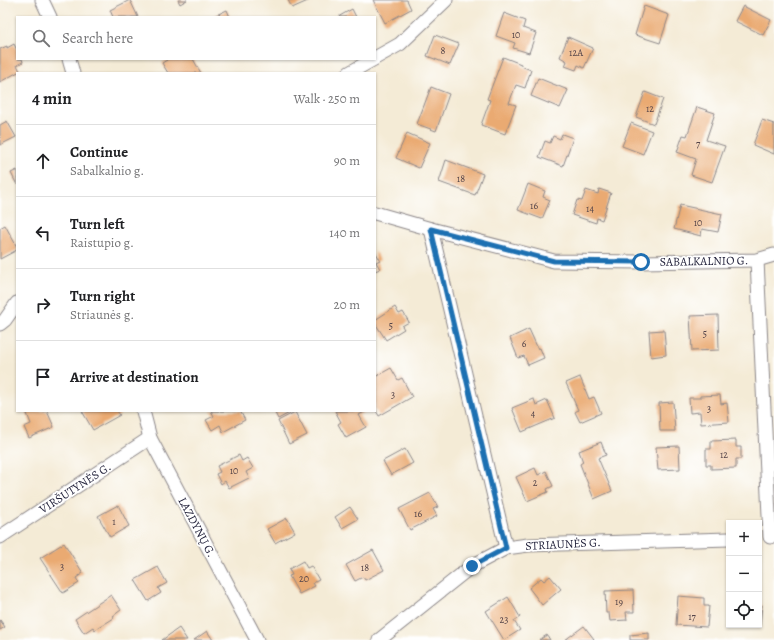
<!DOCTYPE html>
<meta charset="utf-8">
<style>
:root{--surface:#fff;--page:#f2f2f2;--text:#202124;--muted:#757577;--line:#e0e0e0}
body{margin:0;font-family:Alegreya,serif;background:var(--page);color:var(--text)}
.controls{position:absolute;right:12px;bottom:12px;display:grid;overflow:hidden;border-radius:0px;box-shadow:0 1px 3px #0004}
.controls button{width:36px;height:36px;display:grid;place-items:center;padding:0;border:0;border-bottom:1px solid var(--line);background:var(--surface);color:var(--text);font:20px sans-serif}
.stop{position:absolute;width:12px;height:12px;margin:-9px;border:3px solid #1f6fb2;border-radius:50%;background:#fff}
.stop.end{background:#1f6fb2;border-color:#fff;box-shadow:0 1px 4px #0008}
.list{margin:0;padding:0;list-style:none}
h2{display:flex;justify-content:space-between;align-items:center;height:52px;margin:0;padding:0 16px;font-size:17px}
h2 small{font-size:13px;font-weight:400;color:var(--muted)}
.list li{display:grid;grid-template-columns:26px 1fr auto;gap:12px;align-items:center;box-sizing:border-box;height:72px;padding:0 16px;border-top:1px solid var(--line)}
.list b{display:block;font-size:15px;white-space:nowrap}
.list p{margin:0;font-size:13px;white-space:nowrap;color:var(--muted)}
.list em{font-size:13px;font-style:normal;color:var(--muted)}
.icon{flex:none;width:22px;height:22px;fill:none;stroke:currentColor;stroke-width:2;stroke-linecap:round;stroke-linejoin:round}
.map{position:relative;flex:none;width:774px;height:640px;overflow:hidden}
.search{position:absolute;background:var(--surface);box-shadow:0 1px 3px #0004;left:16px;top:16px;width:360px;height:44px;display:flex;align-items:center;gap:10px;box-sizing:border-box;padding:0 14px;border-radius:0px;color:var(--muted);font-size:15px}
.panel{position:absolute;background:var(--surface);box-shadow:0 1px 3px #0004;left:16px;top:72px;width:360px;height:340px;border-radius:0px}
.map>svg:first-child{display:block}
.building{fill:#eaaa72}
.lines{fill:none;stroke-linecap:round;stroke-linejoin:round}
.minor-casing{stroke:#8b8688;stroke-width:15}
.minor{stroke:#fff;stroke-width:13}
.route{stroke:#1f6fb2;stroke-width:5}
.labels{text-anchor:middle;stroke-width:3.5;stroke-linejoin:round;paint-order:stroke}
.number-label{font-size:10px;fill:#544449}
.street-label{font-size:12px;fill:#22223b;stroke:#fff}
</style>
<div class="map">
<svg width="774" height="640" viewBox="0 0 774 640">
<rect width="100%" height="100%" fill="#fff"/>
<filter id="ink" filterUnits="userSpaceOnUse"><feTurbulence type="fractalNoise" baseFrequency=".025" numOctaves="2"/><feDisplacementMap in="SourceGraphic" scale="8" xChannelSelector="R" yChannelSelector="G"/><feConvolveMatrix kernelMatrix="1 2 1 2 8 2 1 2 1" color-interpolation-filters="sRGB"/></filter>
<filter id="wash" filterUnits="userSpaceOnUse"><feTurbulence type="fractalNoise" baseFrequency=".012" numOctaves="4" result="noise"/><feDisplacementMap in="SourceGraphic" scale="16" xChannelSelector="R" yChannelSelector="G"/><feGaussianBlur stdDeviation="0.9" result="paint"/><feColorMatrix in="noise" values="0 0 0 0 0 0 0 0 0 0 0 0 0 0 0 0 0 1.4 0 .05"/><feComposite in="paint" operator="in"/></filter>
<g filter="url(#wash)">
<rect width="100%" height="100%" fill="#f4ebd6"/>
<g id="blocks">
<g class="building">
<polygon points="130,0 138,17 113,17 110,10"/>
<polygon points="178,0 187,0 180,4"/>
<polygon points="288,0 310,0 292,8"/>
<polygon points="373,0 407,0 411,9 385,23"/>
<polygon points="644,6 669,15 660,43 635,35"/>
<polygon points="743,6 771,20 763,35 735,21"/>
<polygon points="352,9 356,17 338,17"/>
<polygon points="227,10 230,17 212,17"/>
<polygon points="504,13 525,21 523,28 536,33 529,53 513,48 515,43 496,36"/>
<polygon points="435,35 459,44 450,65 427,56"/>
<polygon points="568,37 593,48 584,68 578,65 576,70 565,66 567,61 560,57"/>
<polygon points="14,44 17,50 17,59 22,59 23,62 17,65 20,71 0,82 0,49 7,46 7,48"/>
<polygon points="503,57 521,64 521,66 531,70 525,88 516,85 509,103 516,105 505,134 481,125 490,100 487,99"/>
<polygon points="167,59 193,59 201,73 168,73 162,63 167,60"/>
<polygon points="538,78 568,90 560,108 531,96"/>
<polygon points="431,87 449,94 436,131 417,124"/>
<polygon points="645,92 663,99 654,124 636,117"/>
<polygon points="697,107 715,113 706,140 725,146 712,182 691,175 696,159 677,152 683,135 687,136"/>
<polygon points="762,120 774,124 774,154 753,145"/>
<polygon points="7,121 16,137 0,145 0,125"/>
<polygon points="631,123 652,131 643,154 622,146"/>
<polygon points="407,133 430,143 419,168 396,158"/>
<polygon points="562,134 573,138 563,166 539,157 545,141 550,143 553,136 560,139"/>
<polygon points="446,160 483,174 475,195 439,182"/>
<polygon points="17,170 17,185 11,173"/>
<polygon points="528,184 545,191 543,197 550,200 542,219 518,210"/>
<polygon points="599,189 611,193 602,220 597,218 596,223 572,215 577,200 582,201 586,190 598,194"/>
<polygon points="680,205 722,214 718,232 702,229 701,236 674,229"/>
<polygon points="5,225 17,247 17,250 0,259 0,228"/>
<polygon points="375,251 380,260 376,262 380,269 375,271"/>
<polygon points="395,307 399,314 403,312 409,322 402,326 404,329 386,340 375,323 375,320"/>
<polygon points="718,315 719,350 692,351 690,316"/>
<polygon points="529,329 538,349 540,348 544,358 528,365 524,356 518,358 510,338"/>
<polygon points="664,330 666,355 651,357 649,331"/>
<polygon points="391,368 398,380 402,378 412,397 379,416 375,409 375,391 377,390 375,387 375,377"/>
<polygon points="580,377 589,399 594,397 601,413 580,422 575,412 578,410 566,383"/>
<polygon points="720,395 721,404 727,403 729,422 701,424 700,412 690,413 689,398 700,398 700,396"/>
<polygon points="534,399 536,405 547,400 555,418 522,432 512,408"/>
<polygon points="673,402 675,431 660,431 659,403"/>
<polygon points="26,411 47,411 54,427 29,438 24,427 31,424"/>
<polygon points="82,411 117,411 120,415 93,430"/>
<polygon points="211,411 240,411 245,420 223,432 220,425 212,430 206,420 214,416"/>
<polygon points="274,411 293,411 278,419"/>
<polygon points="335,411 366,411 359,415 366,427 346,438 338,424 341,422"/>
<polygon points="295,412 307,435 289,444 278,421"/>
<polygon points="736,440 736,447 741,447 741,459 736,459 736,468 711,469 711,465 706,465 706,449 711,449 711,441"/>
<polygon points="601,442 606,455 598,458 612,491 594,499 580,464 583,462 579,451"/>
<polygon points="679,446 680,469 658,470 656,447"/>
<polygon points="405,449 413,463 391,475 383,461"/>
<polygon points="239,455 242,461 247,458 253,468 246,472 249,478 229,488 225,481 221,484 216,474 220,472 217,466"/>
<polygon points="535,468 538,475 546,471 553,486 547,489 548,492 527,501 516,477"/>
<polygon points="430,493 438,507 433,509 437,516 410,530 399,509"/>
<polygon points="118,505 129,526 110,537 98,516"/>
<polygon points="350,507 358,519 342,528 335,517"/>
<polygon points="287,518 295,532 275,543 267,529"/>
<polygon points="64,543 83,573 76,578 79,583 63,593 40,558"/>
<polygon points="373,550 384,570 365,580 363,577 355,581 346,565"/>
<polygon points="303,561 307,568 311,566 319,580 313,583 315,586 299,594 289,576 292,575 289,569"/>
<polygon points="158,567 167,583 158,588 161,593 148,601 135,580"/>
<polygon points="550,576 561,589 542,605 529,588 541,578 544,581"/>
<polygon points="633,590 634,612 626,612 627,620 610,621 609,613 606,613 605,591"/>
<polygon points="111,595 121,610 113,616 114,618 95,630 93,627 84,633 75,619"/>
<polygon points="678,596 704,598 704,606 709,606 707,627 676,625"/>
<polygon points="508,597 520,617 514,621 520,630 504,640 486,611"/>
<polygon points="759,605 762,605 760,625 759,625"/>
<polygon points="0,620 5,627 0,630"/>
<polygon points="584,626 594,639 593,640 565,640"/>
<polygon points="179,628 187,640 162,640"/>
<polygon points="207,631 213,640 194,640"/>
<polygon points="649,633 649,640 630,640 630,635"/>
<polygon points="547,635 550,640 539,640"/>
</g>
</g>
</g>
<g filter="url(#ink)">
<use href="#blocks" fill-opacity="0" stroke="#8b8688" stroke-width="1"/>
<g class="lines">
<g class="minor-casing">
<g id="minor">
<polyline points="42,0 50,17"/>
<polyline points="375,58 400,44 446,0"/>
<polyline points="69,59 73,73"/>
<polyline points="349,73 374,59"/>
<polyline points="375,213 431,229 554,261 641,262 757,260 774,255"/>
<polyline points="431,229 506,548"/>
<polyline points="757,260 770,537"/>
<polyline points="0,324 5,320 17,303"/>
<polyline points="143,411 150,438 257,640"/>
<polyline points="0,537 150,438"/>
<polyline points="379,640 472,566 506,548 528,545 729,539"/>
</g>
</g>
<use href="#minor" class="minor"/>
</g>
</g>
<g class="lines" filter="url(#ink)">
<polyline class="route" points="472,566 506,548 431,229 554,261 641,262"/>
</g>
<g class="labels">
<g class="number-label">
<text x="516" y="38">10</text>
<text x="443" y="54">8</text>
<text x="576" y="56">12A</text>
<text x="650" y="112">12</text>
<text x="698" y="147">7</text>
<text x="461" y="182">18</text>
<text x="534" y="209">16</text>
<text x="590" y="212">14</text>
<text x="698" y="226">10</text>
<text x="391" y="329">5</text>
<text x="705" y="337">5</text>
<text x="524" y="347">6</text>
<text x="393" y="398">3</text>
<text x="709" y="412">3</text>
<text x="533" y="417">4</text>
<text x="724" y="458">12</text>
<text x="234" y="474">10</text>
<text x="535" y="486">2</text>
<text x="418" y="517">16</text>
<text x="114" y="525">1</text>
<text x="62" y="570">3</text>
<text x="365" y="571">18</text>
<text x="304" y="582">20</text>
<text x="619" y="605">19</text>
<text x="692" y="620">17</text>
<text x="504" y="623">23</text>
</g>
<g class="street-label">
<text transform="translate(704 261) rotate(-1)" y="4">SABALKALNIO G.</text>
<text transform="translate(75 488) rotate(-33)" y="4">VIRŠUTYNĖS G.</text>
<text transform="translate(197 527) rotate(62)" y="4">LAZDYNŲ G.</text>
<text transform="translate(563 544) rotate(-3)" y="4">STRIAUNĖS G.</text>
</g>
</g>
</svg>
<div class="controls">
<button>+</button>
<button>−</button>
<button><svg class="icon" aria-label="locate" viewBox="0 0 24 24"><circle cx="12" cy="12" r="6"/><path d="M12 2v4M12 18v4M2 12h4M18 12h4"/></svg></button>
</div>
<div class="stop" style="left:641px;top:262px"></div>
<div class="stop end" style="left:472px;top:566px"></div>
<div class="search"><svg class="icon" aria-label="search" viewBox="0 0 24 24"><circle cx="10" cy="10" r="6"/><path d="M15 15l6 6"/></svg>Search here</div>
<section class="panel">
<h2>4 min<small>Walk · 250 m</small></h2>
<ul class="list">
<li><svg class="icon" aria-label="ahead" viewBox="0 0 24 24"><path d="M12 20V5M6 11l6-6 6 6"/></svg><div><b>Continue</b><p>Sabalkalnio g.</p></div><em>90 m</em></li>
<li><svg class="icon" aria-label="left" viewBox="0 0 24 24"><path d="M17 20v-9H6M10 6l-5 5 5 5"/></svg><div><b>Turn left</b><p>Raistupio g.</p></div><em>140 m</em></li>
<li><svg class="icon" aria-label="right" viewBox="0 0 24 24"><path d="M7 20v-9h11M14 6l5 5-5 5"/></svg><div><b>Turn right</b><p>Striaunės g.</p></div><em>20 m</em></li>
<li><svg class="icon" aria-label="arrive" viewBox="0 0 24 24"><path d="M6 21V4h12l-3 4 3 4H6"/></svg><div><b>Arrive at destination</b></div></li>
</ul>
</section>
</div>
